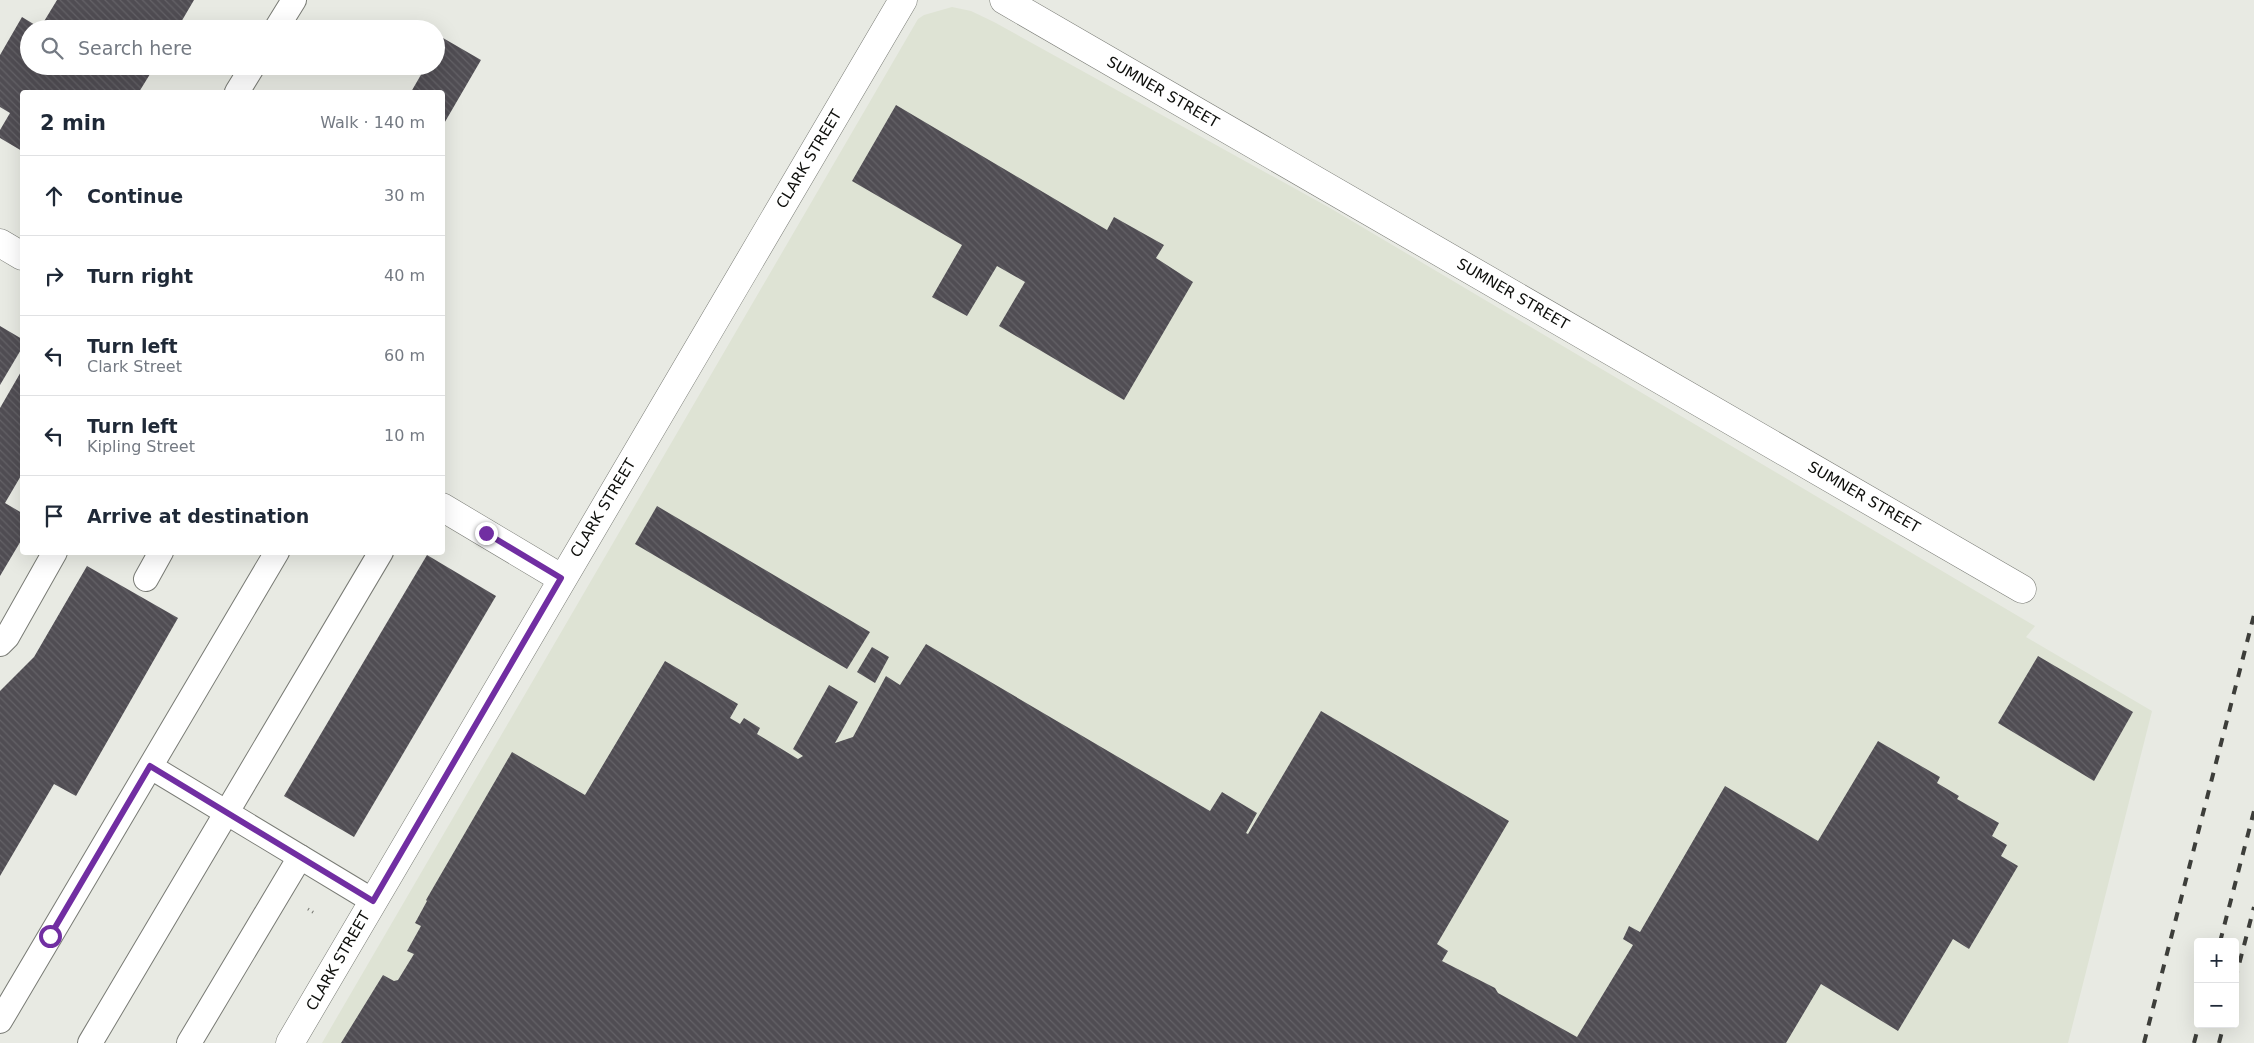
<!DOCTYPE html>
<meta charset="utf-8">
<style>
:root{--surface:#fff;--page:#f6f6f7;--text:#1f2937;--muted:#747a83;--line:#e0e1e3}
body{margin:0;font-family:"DejaVu Sans",sans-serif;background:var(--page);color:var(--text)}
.controls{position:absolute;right:15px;bottom:15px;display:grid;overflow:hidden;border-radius:5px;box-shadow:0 5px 20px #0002}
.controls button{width:45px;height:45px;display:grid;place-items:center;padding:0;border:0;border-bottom:1px solid var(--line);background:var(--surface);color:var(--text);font:25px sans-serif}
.stop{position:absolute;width:15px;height:15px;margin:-11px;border:4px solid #712ea2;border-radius:50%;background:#fff}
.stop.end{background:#712ea2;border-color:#fff;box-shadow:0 1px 5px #0008}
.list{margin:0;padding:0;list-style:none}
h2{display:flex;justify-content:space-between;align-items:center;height:65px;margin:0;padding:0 20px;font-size:21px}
h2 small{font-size:16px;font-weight:400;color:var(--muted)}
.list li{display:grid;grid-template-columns:32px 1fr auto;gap:15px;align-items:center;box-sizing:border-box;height:80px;padding:0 20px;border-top:1px solid var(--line)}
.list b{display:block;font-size:19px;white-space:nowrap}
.list p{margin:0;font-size:16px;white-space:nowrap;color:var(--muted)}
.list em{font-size:16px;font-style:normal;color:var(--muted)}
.icon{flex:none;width:28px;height:28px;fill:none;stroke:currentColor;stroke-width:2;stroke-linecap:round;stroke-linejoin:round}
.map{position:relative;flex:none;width:2254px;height:1043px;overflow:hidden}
.search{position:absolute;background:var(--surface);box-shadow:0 5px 20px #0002;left:20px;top:20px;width:425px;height:55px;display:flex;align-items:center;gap:12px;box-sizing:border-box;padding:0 18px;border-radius:28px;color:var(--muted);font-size:19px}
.panel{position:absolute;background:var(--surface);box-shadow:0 5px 20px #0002;left:20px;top:90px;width:425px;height:465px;border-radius:5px}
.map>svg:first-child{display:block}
.built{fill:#dee3d4}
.building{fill:url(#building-back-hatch)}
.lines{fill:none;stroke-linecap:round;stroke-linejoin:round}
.service-casing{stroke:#797b75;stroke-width:26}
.minor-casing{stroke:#797b75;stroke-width:29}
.path{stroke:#73746f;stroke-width:3;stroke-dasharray:1 4;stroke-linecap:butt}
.service{stroke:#fff;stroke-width:24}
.minor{stroke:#fff;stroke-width:28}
.rail{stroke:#3d3e3a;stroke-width:4;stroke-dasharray:9 9;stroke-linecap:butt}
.route{stroke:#712ea2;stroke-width:6}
.labels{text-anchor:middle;stroke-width:5;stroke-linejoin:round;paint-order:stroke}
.street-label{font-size:15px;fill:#0d0e0b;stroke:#fff}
</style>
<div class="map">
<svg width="2254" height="1043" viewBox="0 0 2254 1043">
<defs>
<pattern id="building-back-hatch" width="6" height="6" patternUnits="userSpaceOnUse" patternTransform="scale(1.25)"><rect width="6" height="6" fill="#504d53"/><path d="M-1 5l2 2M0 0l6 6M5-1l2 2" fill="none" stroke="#646267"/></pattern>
</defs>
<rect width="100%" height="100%" fill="#e8eae3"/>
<polygon class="built" points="952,7 971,11 994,22 1330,208 2035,626 2026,637 2152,711 2068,1043 322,1043 918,19 924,15"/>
<g class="building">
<polygon points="57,0 194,0 177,29 29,29 29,66 155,66 139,92 22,92 22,151 0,138 0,130 10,113 0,107 0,55 22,17 40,28"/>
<polygon points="443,38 481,60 442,127 442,92 411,92 426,66 436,66 436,49"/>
<polygon points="896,105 1107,230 1114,217 1164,245 1156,258 1193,282 1124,400 999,326 1025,282 997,266 967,316 932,297 962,245 852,181"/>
<polygon points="0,326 22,339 22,348 0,385"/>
<polygon points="22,370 22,474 5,503 22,513 22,539 0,576 0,408"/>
<polygon points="657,506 870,632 847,669 635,544"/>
<polygon points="427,555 496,596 354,837 284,796"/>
<polygon points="87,566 178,618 76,796 54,784 0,876 0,691 34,657"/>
<polygon points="926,644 1210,811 1222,792 1257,813 1246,833 1248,834 1321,711 1509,821 1437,944 1448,951 1442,961 1495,988 1498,993 1577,1037 1633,945 1623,939 1629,926 1640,932 1725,786 1818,841 1878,741 1940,777 1937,783 1959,796 1957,799 1999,823 1992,836 2007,845 2001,856 2018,866 1969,949 1953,939 1898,1031 1821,984 1786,1043 341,1043 383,975 394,981 398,980 414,954 407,951 421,926 415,923 427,901 426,900 512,752 585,795 665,661 738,704 730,718 740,724 744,718 760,728 757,734 798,759 803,756 793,749 829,685 858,702 835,743 853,737 886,676 900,685"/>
<polygon points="872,647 889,657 875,683 857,672"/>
<polygon points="2038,656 2133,712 2094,781 1998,723"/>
</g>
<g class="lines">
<g class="service-casing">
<g id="service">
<polyline points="276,29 294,0"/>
<polyline points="237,92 253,66"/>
<polyline points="146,579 161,552"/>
<polyline points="0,644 7,637 55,552"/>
<polyline points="151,767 373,901"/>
<polyline points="0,1021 277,552"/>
<polyline points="90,1043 381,552"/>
<polyline points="189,1043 300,857"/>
</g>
</g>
<g class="minor-casing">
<g id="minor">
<polyline points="1004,0 2022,589"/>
<polyline points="0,243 22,256"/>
<polyline points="442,507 561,578"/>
<polyline points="290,1043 903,0"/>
</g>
</g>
<polyline class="path" points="308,909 316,914"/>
<use href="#service" class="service"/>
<use href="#minor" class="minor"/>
<g class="rail">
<polyline points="2220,942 2254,811"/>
<polyline points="2235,980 2254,907"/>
<polyline points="2144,1043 2254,615"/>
<polyline points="2194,1043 2199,1024"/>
<polyline points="2219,1043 2224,1024"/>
</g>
</g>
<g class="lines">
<polyline class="route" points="50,936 150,766 373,901 561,578 486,533"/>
</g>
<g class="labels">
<g class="street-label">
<text transform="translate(1163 92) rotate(30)" y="5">SUMNER STREET</text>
<text transform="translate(809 159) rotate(-59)" y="5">CLARK STREET</text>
<text transform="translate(1513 294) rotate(30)" y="5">SUMNER STREET</text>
<text transform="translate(1864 497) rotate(30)" y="5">SUMNER STREET</text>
<text transform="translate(603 508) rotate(-59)" y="5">CLARK STREET</text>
<text transform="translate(338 961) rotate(-60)" y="5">CLARK STREET</text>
</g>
</g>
</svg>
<div class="controls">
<button>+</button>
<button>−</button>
</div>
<div class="stop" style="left:50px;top:936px"></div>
<div class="stop end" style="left:486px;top:533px"></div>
<div class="search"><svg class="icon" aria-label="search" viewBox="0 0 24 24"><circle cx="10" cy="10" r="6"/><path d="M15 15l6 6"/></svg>Search here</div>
<section class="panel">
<h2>2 min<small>Walk · 140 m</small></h2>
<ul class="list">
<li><svg class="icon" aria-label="ahead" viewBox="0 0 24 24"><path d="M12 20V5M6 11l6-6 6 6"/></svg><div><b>Continue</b></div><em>30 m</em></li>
<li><svg class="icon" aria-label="right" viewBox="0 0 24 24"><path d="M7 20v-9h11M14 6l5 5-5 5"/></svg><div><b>Turn right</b></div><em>40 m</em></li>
<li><svg class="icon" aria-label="left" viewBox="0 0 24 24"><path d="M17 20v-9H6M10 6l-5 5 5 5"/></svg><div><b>Turn left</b><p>Clark Street</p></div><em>60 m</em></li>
<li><svg class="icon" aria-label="left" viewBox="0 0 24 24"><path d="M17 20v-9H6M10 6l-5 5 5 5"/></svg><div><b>Turn left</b><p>Kipling Street</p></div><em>10 m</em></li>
<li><svg class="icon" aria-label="arrive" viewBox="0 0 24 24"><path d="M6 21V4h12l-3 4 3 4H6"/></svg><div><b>Arrive at destination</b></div></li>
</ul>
</section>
</div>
